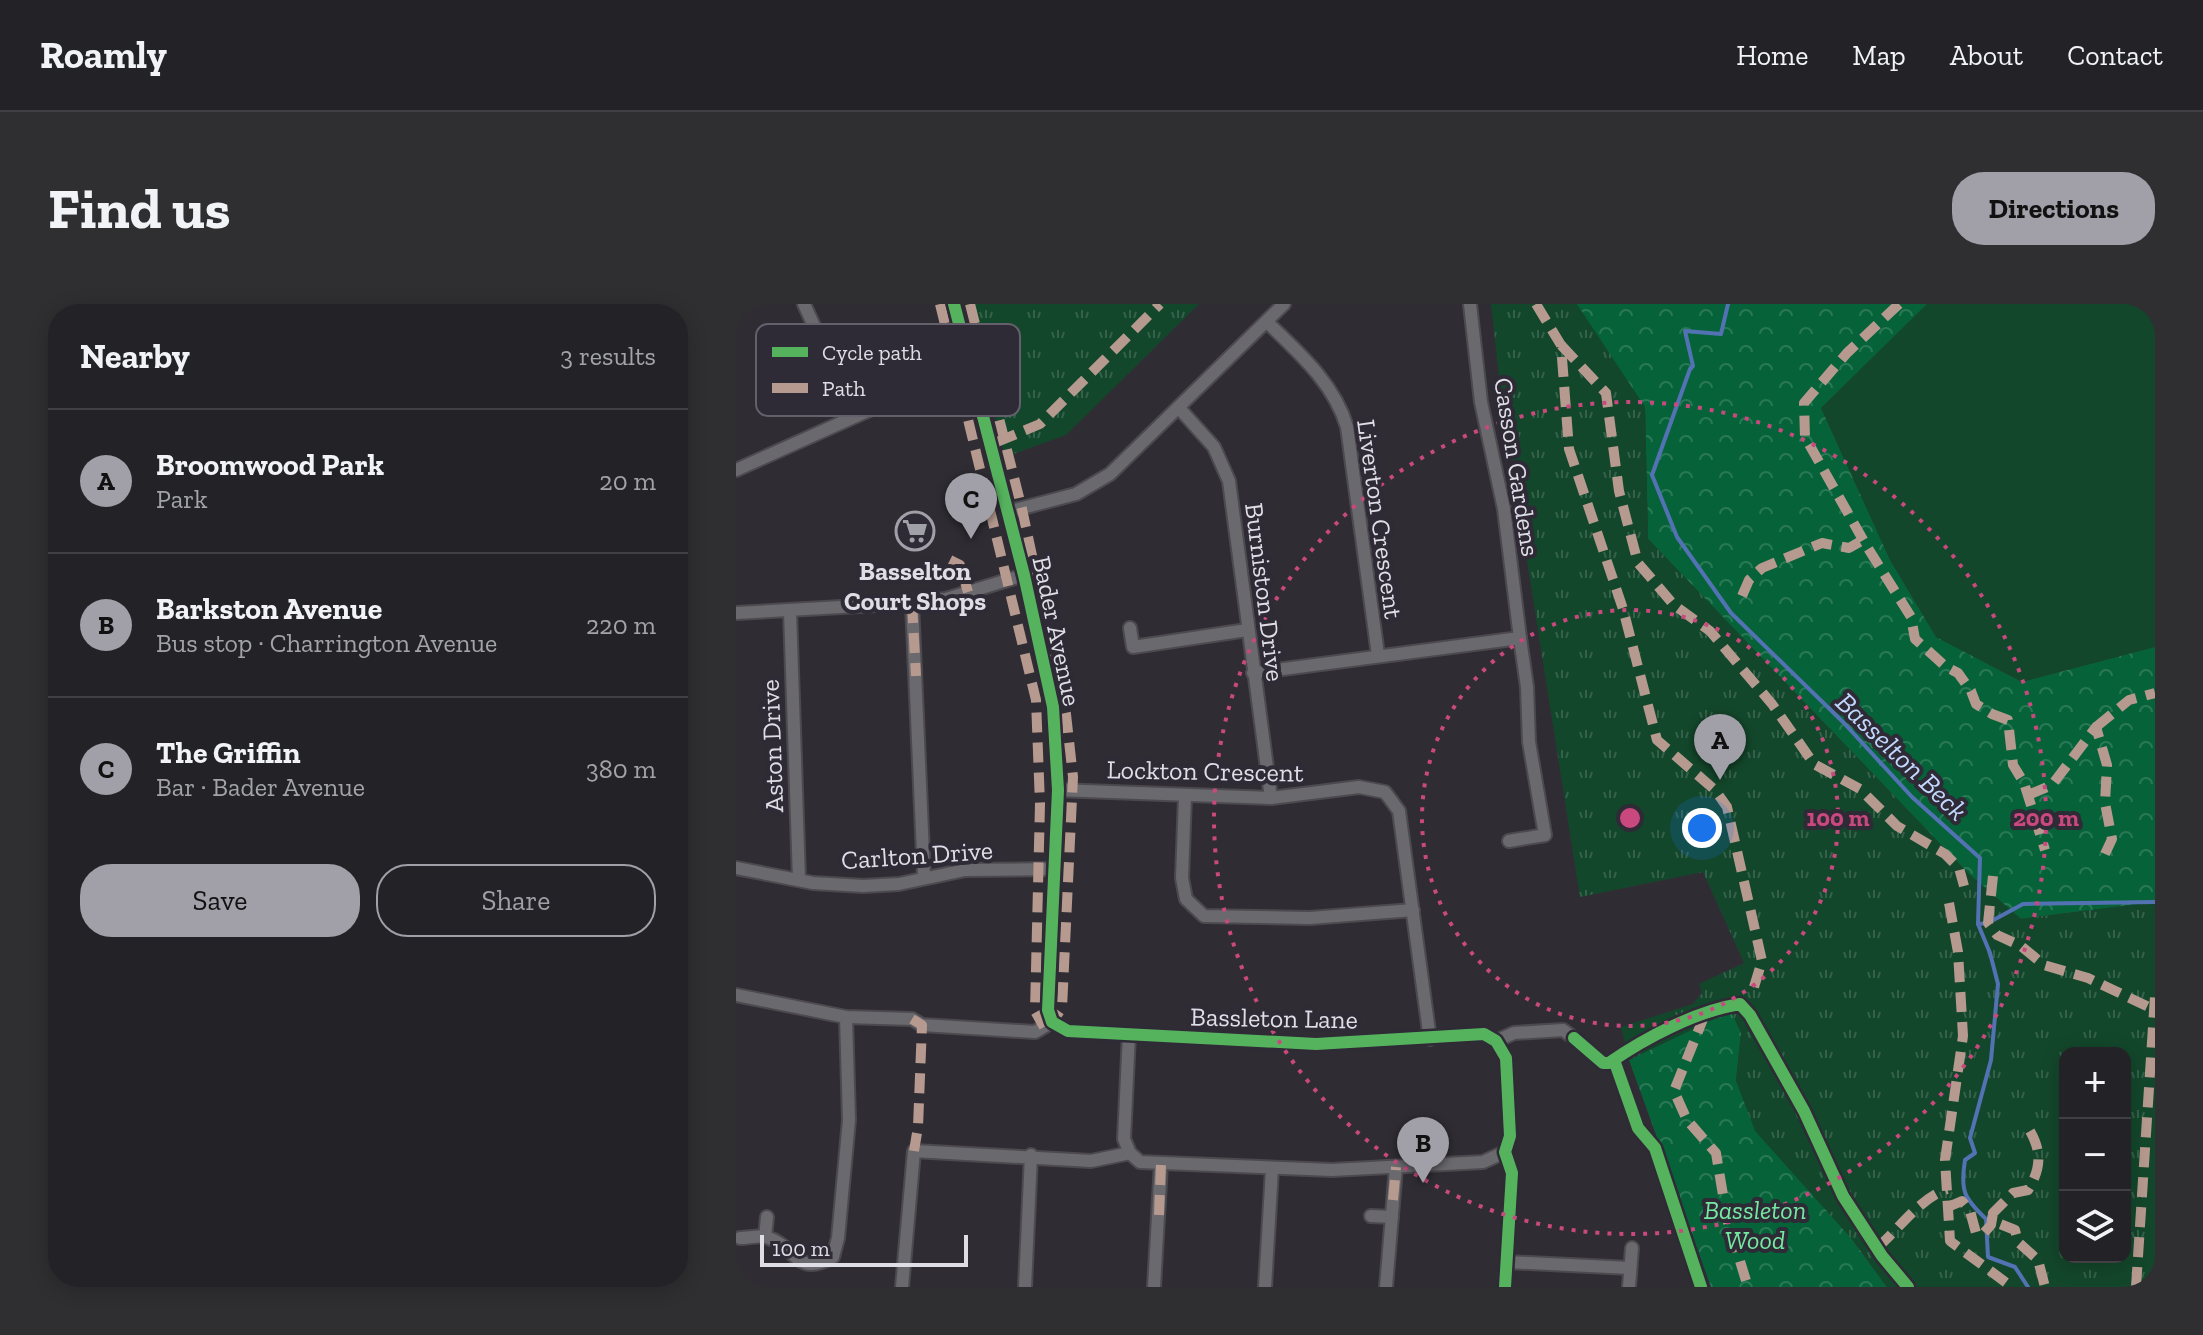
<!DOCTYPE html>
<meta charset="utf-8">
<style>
:root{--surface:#232226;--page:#2f2f32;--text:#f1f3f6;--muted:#a3a4a7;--line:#403f43;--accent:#a19fa7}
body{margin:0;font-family:"Zilla Slab",serif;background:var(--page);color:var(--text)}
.controls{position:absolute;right:24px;bottom:24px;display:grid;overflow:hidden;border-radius:16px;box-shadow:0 4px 20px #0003}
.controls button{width:72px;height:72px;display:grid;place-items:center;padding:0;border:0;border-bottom:2px solid var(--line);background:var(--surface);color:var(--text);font:40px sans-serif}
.scale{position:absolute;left:24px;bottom:20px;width:208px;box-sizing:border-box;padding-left:8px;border:4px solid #dfdde5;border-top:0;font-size:22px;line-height:28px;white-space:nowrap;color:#dfdde5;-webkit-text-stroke:6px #2e2a36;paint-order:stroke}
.you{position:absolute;left:966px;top:524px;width:28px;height:28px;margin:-20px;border:6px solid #fff;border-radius:50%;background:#1a73e8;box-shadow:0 0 0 12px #1a73e833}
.badge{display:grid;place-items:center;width:52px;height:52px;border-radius:50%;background:var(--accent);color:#111;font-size:26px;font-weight:700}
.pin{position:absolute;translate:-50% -66px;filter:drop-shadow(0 2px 4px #0008)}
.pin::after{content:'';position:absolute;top:42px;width:28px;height:24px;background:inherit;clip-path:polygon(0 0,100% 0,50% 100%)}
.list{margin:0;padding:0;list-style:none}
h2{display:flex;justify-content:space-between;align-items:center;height:104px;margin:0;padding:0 32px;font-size:34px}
h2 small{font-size:26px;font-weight:400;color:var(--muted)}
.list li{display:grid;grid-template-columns:52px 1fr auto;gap:24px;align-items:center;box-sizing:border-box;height:144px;padding:0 32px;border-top:2px solid var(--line)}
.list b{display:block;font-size:30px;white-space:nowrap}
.list p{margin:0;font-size:26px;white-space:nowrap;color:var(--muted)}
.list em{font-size:26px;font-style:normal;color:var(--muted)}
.actions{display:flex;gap:16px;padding:24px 32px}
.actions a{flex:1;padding:18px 0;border:2px solid var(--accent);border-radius:32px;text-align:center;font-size:28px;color:var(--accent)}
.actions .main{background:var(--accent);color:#111}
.icon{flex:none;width:44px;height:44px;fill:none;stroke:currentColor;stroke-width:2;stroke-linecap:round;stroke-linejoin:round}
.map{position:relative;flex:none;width:1419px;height:983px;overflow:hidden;border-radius:32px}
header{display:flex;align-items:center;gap:48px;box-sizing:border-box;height:112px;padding:0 40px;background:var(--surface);border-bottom:2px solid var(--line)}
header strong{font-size:38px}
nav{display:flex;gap:44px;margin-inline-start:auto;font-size:28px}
.intro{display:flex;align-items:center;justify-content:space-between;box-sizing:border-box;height:192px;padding:0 48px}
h1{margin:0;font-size:56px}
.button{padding:20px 36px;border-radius:32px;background:var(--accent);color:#111;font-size:28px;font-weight:700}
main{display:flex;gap:48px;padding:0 48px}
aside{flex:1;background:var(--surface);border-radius:32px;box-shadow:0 4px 20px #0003}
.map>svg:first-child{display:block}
.grass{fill:#13472b}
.forest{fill:url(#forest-crowns)}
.park{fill:url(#park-tufts);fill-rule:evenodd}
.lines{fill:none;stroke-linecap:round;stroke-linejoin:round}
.stream{stroke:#5372b3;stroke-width:4}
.street-casing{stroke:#4c4a4f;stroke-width:16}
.street{stroke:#6a696e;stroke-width:12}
.quiet{stroke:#b69a8f;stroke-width:10;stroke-dasharray:20 10;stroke-linecap:butt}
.cycleway-casing{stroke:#2e2a36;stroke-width:17}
.cycleway{stroke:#56b35d;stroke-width:12}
.ring{fill:none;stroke:#c9497e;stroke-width:4;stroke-dasharray:4 8}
.labels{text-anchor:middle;stroke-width:8;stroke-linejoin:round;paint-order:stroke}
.street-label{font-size:26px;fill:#dfdde5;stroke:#2e2a36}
.poi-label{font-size:26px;font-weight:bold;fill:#dfdde5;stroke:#2e2a36}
.park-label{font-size:26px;font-style:italic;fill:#75e8a1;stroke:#2e2a36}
.water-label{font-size:28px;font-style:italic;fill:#c3d7fe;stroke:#2e2a36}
.key{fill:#2e2a36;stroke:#63606b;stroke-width:2}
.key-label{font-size:22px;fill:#dfdde5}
.centre{fill:#c9497e;stroke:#2e2a36;stroke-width:4}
.ring-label{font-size:24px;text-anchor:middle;font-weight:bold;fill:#c9497e;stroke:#2e2a36;stroke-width:8;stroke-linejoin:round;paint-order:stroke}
</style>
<header>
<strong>Roamly</strong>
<nav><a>Home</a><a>Map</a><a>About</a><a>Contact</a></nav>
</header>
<div class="intro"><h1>Find us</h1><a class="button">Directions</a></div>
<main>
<aside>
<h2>Nearby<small>3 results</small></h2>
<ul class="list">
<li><span class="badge">A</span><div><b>Broomwood Park</b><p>Park</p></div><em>20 m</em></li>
<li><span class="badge">B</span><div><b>Barkston Avenue</b><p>Bus stop · Charrington Avenue</p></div><em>220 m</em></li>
<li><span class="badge">C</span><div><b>The Griffin</b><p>Bar · Bader Avenue</p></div><em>380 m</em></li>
</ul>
<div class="actions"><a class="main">Save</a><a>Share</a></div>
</aside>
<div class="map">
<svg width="1419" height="983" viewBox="0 0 1419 983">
<defs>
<pattern id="forest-crowns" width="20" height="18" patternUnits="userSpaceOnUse" patternTransform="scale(2)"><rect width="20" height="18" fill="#066339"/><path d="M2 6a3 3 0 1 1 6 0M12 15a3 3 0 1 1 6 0" fill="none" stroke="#2a7956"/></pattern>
<pattern id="park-tufts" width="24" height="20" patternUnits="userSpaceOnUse" patternTransform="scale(2)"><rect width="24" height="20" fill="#13472b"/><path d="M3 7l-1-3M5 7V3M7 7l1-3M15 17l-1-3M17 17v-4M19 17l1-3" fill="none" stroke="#35614a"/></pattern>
</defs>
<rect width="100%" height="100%" fill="#2f2d33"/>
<polygon class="grass" points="1191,0 1419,0 1419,343 1286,378 1200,333 1154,256 1085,104"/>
<g class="forest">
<polygon points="835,0 1191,0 1085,104 1154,256 1200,333 1286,378 1419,343 1419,598 1285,615 1233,570 912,235 909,103"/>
<polygon points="995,706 1005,729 1000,777 1151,983 975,983 893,756"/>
</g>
<g class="park">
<polygon points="231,0 463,0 330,131 269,153"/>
<path d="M755,0H841L909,103L912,235L1233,570L1285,615L1419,598V983H1151L1121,941L1019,827L1000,777L1005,729L995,707L893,756L885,723L957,700L966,689L963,680L1008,659L967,568L844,593L765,91ZM1389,749V953H1329V749Z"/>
</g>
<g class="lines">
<g class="stream">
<path d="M992,0L985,30L949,27L957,62L954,65L916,171L941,233L995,309L1107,418L1176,493L1244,554L1242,620L1254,649L1262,680L1255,756L1234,834L1239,849L1229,856C1224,887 1228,894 1250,915L1252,953L1279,963L1292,983"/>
<polyline points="1242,620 1252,619 1287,600 1419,598"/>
</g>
<g class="street-casing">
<g id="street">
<polyline points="68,0 119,112"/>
<polyline points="218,0 288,271 317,403 322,486 312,706 316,718"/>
<polyline points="734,0 745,98 768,205 784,334"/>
<path d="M531,18C562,48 598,79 611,123L642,351"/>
<polyline points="443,104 478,143 493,177 535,494"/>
<polyline points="0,166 187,82 235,70"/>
<polyline points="271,208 340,190 374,170 548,0"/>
<polyline points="176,299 188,573"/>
<polyline points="54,307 63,575"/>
<polyline points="0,309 176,299 210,295 288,271"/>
<polyline points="394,324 397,343 511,326"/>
<polyline points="517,369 784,334 791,383 793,438 809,531 773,537"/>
<polyline points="322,486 535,494 623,483 649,488 663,507 694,735"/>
<polyline points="449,492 446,574 450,595 468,612 574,614 677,606"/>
<polyline points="0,564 77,579 127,582 163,580 229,566 319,565"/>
<polyline points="0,691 110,713 176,715 186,721 299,728 316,718"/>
<polyline points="316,718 332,727 580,740 748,730 760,737 770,754 774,832 769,848 776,869 769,983"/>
<polyline points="393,730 388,835 394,849 404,858 596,866 747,858 769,848"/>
<polyline points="760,737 778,729 827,726 838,734"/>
<polyline points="635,912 656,913"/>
<polyline points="29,933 31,913"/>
<path d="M4,934C12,934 23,931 30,933C61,942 59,974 97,953L102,934L113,816L110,713"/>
<polyline points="771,958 894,964"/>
<polyline points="166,983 178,847 355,857 394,849"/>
<polyline points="289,983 295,851"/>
<polyline points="418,983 425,859"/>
<polyline points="529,983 536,865"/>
<polyline points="650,983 660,863"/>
<polyline points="893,983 896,944"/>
</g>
</g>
<use href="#street" class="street"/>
<g class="quiet">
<polyline points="204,0 300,396 304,500 299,707 308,723"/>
<polyline points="234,0 286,205 330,410 337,473 326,704 316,718"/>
<polyline points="800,0 825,41 833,145 887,305 921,436 979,486 991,503 1026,657 1018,683"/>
<polyline points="1163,0 1111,49 1068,99 1069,133 1130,241 1175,313 1179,335 1209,362 1222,369 1235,387 1240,400 1256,410 1272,416 1277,461 1288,479 1309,546"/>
<polyline points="825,41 870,89 883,187 902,259 938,301 974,327 1036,400 1078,460 1124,485 1161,522 1209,550 1223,564 1228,582"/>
<polyline points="261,138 304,120 424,0"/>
<polyline points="214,256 224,261 232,288"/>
<polyline points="1006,292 1013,276 1026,264 1086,239 1113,244 1127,236"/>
<polyline points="176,299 180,372"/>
<polyline points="1360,423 1393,396 1419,389"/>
<polyline points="1292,491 1316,481 1360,423 1371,461 1369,499 1376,535 1369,550"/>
<polyline points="1257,572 1252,619 1261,631 1285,642 1308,661 1352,674 1419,706"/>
<polyline points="1213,599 1222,648 1227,732 1209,856 1214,937 1276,983"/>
<polyline points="969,710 938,787 951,816 980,849 991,915 1012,983"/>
<polyline points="176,715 186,721 182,823 178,847"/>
<path d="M1294,827C1306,848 1305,865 1292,886L1277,889L1257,909L1264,920L1279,926L1282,938L1302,956L1309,983"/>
<polyline points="657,896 660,863"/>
<polyline points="1212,903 1226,897 1234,907 1240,929 1247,930 1255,921 1257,909"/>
<polyline points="423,911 425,859"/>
<path d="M1141,944C1163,925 1183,895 1211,885"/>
<polyline points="1400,983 1419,692"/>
</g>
<g class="cycleway-casing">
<g id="cycleway">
<polyline points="218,0 288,271 317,403 322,486 312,706 316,718 332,727 580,740 748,730 760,737 770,754 774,832 769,848 776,869 769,983"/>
<path d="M838,734L867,759H873C909,734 960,707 1004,700L1014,711L1068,807L1107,892L1146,952L1172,983"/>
<polyline points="878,756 902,824 919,844 965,983"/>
</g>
</g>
<use href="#cycleway" class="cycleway"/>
</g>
<g class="ring">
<circle cx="894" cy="514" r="208"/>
<circle cx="894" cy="514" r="416"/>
</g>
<defs>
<g id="supermarket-ring" transform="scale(2)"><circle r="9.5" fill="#2e2a36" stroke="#a19fa7" stroke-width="1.5"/><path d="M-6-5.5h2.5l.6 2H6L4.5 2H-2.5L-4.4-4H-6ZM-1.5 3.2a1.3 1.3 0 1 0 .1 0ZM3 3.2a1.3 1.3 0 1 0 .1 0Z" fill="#a19fa7"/></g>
</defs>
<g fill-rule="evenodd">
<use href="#supermarket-ring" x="179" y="227"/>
</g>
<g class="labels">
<g class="street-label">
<text transform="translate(781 163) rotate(81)" y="9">Casson Gardens</text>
<text transform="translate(644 215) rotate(82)" y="9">Liverton Crescent</text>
<text transform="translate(529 288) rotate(83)" y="9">Burniston Drive</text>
<text transform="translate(321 327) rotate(78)" y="9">Bader Avenue</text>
<text transform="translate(36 442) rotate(-92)" y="9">Aston Drive</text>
<text transform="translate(469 467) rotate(1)" y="9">Lockton Crescent</text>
<text transform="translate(181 551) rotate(-4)" y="9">Carlton Drive</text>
<text transform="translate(538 714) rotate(1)" y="9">Bassleton Lane</text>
</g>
<g class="poi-label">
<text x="179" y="276">Basselton<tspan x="179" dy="30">Court Shops</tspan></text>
</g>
<g class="park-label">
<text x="1019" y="915">Bassleton<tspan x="1019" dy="30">Wood</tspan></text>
</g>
<g class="water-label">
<text transform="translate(1166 452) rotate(44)" y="10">Basselton Beck</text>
</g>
</g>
<rect x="20" y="20" width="264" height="92" rx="12" class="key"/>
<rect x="36" y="43" width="36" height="10" fill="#56b35d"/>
<rect x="36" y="79" width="36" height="10" fill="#b69a8f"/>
<g class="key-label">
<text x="86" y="56">Cycle path</text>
<text x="86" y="92">Path</text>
</g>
<circle cx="894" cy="514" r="12" class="centre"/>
<g class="ring-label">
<text x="1102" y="522">100 m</text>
<text x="1310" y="522">200 m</text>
</g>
</svg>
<div class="controls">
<button>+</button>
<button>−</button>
<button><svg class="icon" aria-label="layers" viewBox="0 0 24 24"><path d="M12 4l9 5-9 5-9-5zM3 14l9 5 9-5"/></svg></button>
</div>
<div class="scale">100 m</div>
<div class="you"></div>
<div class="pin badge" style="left:984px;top:476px">A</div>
<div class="pin badge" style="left:687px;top:879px">B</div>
<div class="pin badge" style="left:235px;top:235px">C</div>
</div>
</main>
